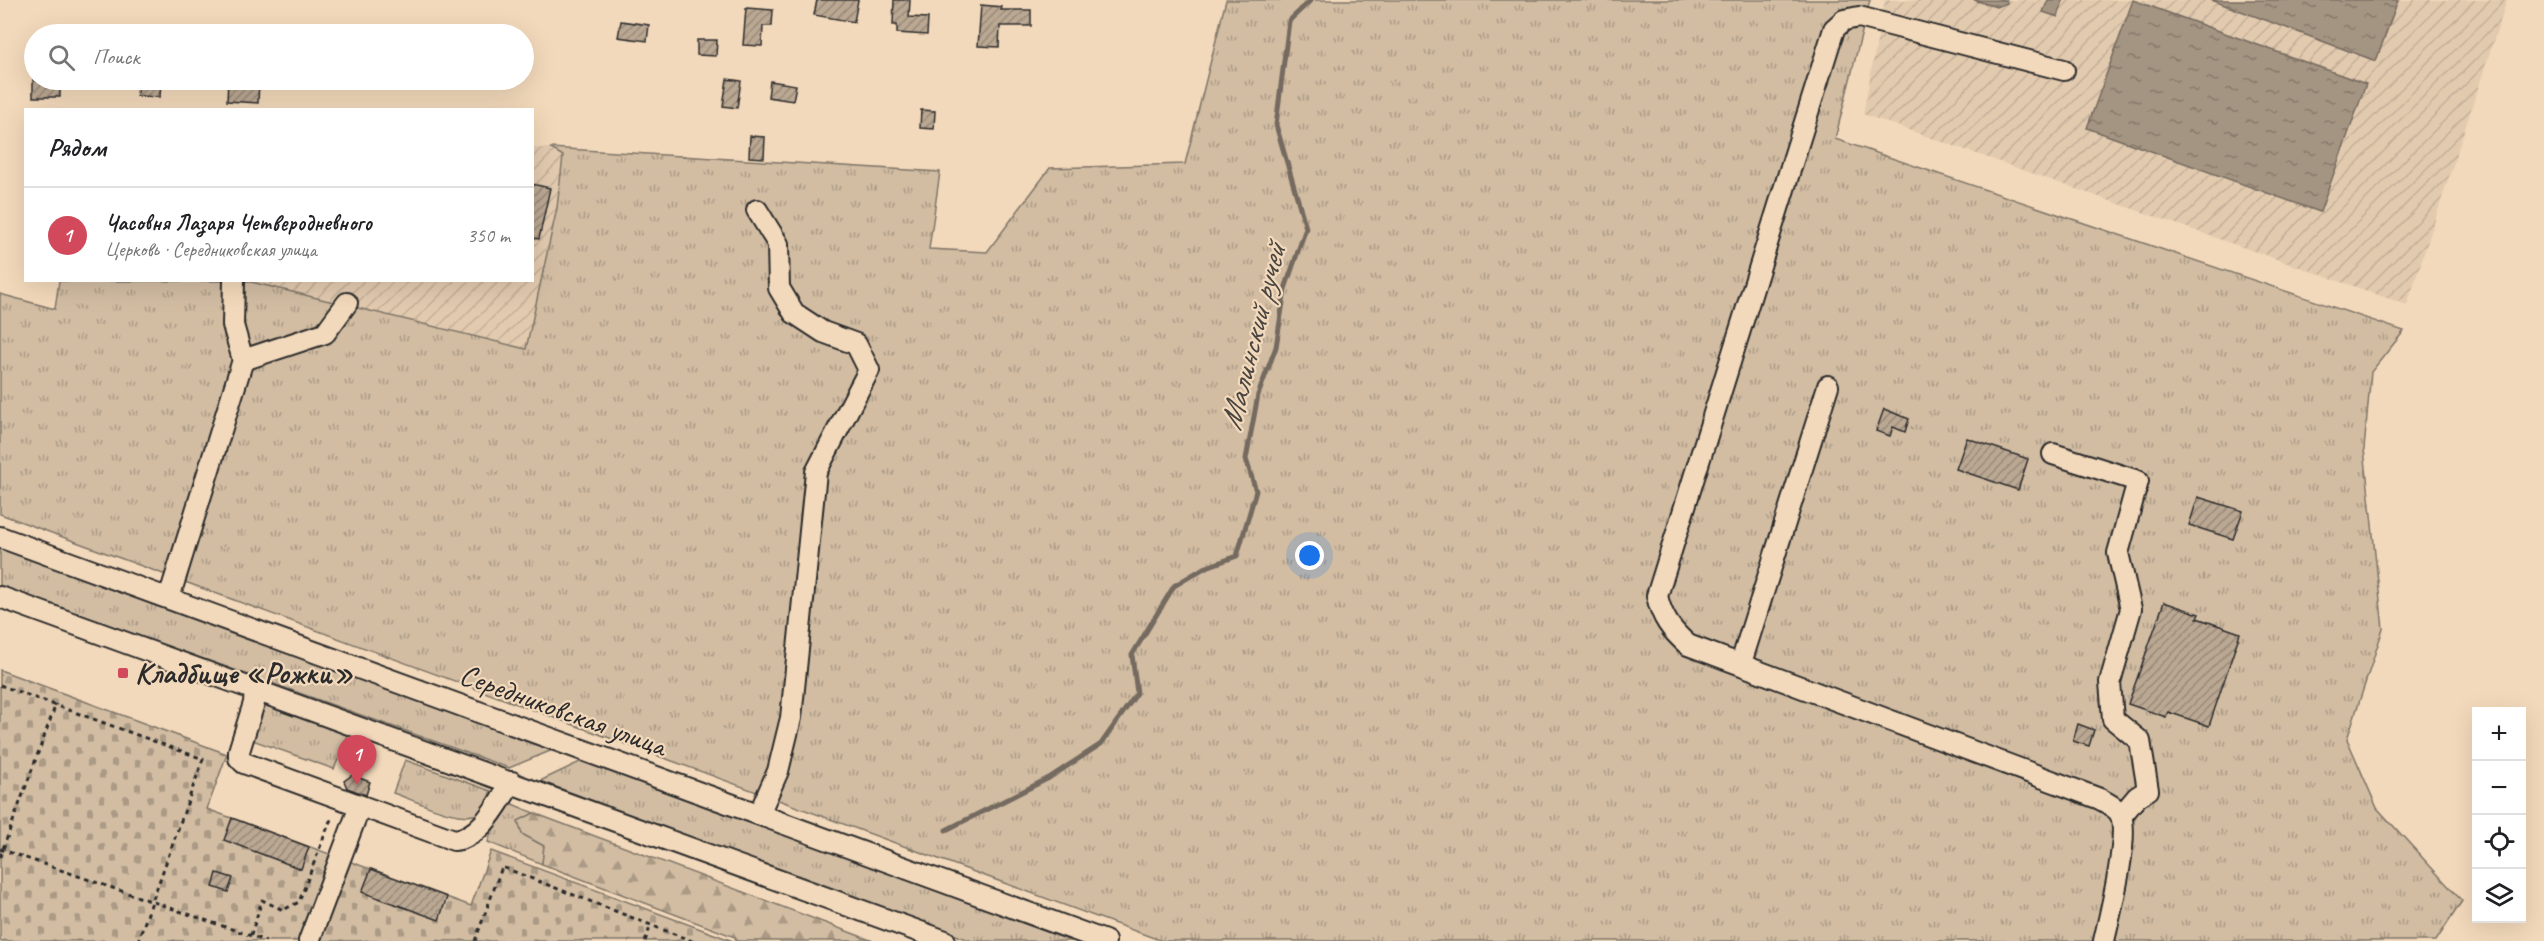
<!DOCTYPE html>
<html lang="ru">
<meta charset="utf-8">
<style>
:root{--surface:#fff;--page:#f6f6f6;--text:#202124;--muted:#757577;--line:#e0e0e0;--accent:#d1495b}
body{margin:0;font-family:Caveat,sans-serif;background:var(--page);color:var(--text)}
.controls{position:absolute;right:18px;bottom:18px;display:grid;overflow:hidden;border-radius:0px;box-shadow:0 6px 24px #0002}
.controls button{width:54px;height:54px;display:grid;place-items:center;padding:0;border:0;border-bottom:2px solid var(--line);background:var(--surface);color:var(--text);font:30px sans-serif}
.you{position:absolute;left:1310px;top:556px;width:21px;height:21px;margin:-15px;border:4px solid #fff;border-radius:50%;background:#1a73e8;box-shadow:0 0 0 9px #1a73e833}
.badge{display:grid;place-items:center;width:39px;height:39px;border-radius:50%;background:var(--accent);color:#fff;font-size:20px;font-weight:700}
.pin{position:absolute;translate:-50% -50px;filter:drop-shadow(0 2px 3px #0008)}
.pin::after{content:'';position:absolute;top:32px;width:21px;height:18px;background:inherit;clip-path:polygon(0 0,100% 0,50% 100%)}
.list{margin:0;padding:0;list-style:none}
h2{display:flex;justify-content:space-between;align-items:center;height:78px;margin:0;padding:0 24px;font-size:26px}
h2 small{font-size:20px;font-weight:400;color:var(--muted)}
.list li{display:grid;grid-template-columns:39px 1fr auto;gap:18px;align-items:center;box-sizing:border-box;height:96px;padding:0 24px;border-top:2px solid var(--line)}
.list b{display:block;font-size:22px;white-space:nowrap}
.list p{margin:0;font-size:20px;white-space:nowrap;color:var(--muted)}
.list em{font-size:20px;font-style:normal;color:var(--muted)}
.icon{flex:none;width:33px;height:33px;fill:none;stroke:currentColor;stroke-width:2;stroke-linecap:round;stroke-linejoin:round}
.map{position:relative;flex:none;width:2544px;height:941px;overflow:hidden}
.search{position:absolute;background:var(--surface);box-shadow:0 6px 24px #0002;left:24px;top:24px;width:510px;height:66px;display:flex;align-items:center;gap:15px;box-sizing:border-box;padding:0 21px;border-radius:33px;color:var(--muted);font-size:22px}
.panel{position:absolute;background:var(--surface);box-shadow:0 6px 24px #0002;left:24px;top:108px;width:510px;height:174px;border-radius:0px}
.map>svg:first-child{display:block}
.industrial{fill:url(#industrial-furrows)}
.grass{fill:url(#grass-tufts);stroke:#7e7467;stroke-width:1.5}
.forest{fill:url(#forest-firs);stroke:#7e7467;stroke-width:1.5}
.cemetery{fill:url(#cemetery-stones);stroke:#7e7467;stroke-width:1.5}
.water{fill:url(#water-ripples);stroke:#746a5f;stroke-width:1.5}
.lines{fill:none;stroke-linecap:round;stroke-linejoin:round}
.stream{stroke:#746a5f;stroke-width:5}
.building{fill:url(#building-hatch);stroke:#2b2b2b;stroke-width:1.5}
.minor-casing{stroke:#2b2b2b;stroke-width:24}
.path{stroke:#2b2b2b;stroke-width:3;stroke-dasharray:4.5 4.5;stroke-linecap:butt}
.minor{stroke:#f3d9bb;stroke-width:20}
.poi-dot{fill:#d1495b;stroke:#f3d9bb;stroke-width:2}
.labels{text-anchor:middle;stroke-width:4.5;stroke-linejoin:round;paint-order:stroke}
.poi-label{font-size:30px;font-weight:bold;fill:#2b2b2b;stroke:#f3d9bb;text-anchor:start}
.street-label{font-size:30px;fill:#2b2b2b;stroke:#f3d9bb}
.water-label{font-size:32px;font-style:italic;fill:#494541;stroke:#f3d9bb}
</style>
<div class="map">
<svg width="2544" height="941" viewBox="0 0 2544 941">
<defs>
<pattern id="industrial-furrows" width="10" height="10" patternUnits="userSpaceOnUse" patternTransform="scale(1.5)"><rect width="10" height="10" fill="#e2caaf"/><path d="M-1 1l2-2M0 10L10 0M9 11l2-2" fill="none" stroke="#c2ae97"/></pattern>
<pattern id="grass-tufts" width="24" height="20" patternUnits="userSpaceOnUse" patternTransform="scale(1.5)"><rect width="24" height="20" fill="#d2bda3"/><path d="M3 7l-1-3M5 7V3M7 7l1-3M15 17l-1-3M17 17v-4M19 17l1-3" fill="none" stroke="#ab9a85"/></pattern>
<pattern id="forest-firs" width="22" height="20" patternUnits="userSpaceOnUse" patternTransform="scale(1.5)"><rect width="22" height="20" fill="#d2bda3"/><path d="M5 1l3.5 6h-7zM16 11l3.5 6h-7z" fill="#ab9a85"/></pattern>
<pattern id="cemetery-stones" width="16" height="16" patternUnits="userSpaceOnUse" patternTransform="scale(1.5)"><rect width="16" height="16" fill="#d2bda3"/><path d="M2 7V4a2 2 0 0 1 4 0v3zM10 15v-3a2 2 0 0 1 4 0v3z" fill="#ab9a85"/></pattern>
<pattern id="water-ripples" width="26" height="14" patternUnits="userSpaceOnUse" patternTransform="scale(1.5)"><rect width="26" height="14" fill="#a49482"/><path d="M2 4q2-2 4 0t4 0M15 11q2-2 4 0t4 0" fill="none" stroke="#86796b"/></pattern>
<pattern id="building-hatch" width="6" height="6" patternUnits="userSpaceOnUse" patternTransform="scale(1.5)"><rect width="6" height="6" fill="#bba893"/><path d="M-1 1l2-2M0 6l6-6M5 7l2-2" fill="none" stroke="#988978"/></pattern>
</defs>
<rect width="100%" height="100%" fill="#f3d9bb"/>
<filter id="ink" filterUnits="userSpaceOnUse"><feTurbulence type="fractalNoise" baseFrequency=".0167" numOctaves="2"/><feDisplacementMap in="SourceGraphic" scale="12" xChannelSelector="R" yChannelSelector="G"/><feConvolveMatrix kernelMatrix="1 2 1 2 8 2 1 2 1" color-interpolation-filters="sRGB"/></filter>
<g filter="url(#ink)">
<g class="industrial">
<polygon points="1885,0 2507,0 2407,305 1863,114"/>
<polygon points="533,148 550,148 563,156 557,208 526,349 247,281 532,280"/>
</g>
<g class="grass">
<polygon points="1226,0 1870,0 1835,139 2404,331 2371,372 2364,449 2383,629 2347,739 2377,808 2462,901 2436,941 1162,941 0,514 0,294 55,309 59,281 247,281 526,349 557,208 563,156 550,148 940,172 929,249 987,252 1050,168 1185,164"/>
<polygon points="0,547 555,749 509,768 0,586"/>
<polygon points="267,706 348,735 334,769 255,741 252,736 262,708"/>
<path d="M405,760L491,791L482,812C462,825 415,800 393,793Z"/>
<polygon points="584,760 1071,941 972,941 540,781"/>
<polygon points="510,803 534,813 518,822 522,834 544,846 542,864 488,842 494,824"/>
</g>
<polygon class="forest" points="534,813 873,941 736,941 735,937 542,864 544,846 522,834 518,821"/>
<polygon class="cemetery" points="0,670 227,754 207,809 471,906 491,851 733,941 0,941"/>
<g class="water">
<polygon points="1974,0 2006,0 2007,3 1996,7"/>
<polygon points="2048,0 2063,0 2058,17 2043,12"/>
<polygon points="2133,0 2366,84 2320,212 2087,128"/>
<polygon points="2211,0 2398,0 2376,61"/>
</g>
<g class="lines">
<polyline class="stream" points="946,830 1049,778 1101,744 1137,693 1132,655 1174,586 1204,568 1237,556 1256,491 1246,459 1258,395 1276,347 1285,289 1306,228 1276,125 1289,21 1311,0"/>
</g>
<g class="building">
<polygon points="817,0 858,0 854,22 814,15"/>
<polygon points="894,0 910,0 909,17 928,18 927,35 897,33 897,25 893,25"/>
<polygon points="981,5 1002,7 1001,10 1031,10 1031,26 1000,26 999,47 978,46"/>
<polygon points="746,8 773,10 772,26 763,26 762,46 743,45"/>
<polygon points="621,21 649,25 647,41 618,37"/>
<polygon points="697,40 717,40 716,56 697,55"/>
<polygon points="727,79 741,81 737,108 723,106"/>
<rect x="33" y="80" width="27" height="17"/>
<polygon points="138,80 161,80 160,97 137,96"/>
<polygon points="228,80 259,80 258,103 227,101"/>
<polygon points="770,81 796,85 793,101 768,97"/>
<polygon points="921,110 935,111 934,129 920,128"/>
<polygon points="750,136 765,137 764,158 749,157"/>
<polygon points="532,184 550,188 539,239 532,238"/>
<polygon points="1884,409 1909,419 1905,432 1893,427 1890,436 1876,431"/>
<polygon points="1967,438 2028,459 2018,490 1956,469"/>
<polygon points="2198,497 2243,511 2233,539 2189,525"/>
<polygon points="2164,602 2199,614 2197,618 2240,633 2209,726 2168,712 2166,717 2128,704"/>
<polygon points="2078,724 2094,730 2089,746 2073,741"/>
<polygon points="352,775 370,782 366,795 347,788 344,781"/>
<polygon points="232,818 309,847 301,869 224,840"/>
<polygon points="371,869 447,897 439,920 362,892"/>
<polygon points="217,873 233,878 228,892 213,887"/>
</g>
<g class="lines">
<g class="minor-casing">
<g id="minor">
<path d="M2064,70L1859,17L1844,20L1834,29L1657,596C1662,618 1671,630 1688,645L2100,799C2107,803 2118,808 2121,816C2129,840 2110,914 2104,941"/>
<polyline points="757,210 778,244 779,288 794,313 823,332 856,344 869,370 816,472 791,718 778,771 759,814"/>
<polyline points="234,280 233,325 243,360"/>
<polyline points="2053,454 2138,481 2118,553 2131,609 2110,682 2113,719 2140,741 2148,790 2137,797 2121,816"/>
<polyline points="0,537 1105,941"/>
<polyline points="0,597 945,941"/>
<polyline points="169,598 243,360 325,333 347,303"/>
<polyline points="1741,663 1828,386"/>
<path d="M255,688L254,703L239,751V758L244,763L454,840C482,838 498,802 512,782"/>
<polyline points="309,941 360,806"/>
</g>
</g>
<g class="path">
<polyline points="0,685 203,759 138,941"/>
<polyline points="0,849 266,941"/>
<polyline points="0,857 56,704"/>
<polyline points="251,935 262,900 283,910 299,902 330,821 334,819"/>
<polyline points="475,941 502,867 692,941"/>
<polyline points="645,941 651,925"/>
</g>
<use href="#minor" class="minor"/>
</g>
</g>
<rect class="poi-dot" x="117" y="667" width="12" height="12" rx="3"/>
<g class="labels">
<g class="poi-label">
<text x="135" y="683">Кладбище «Рожки»</text>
</g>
<g class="street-label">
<text transform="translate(563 710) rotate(20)" y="10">Середниковская улица</text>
</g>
<g class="water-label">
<text transform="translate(1252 337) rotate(-76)" y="11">Малинский ручей</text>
</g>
</g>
</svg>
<div class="controls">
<button>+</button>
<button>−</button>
<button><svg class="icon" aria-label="locate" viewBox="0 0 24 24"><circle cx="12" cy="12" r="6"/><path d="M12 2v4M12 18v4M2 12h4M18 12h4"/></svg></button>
<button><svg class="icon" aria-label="layers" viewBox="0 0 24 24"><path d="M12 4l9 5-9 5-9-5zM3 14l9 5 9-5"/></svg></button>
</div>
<div class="you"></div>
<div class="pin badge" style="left:357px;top:785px">1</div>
<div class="search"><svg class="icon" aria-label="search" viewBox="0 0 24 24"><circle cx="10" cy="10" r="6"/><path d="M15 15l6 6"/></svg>Поиск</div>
<section class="panel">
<h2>Рядом<small></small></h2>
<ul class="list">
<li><span class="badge">1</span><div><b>Часовня Лазаря Четверодневного</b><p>Церковь · Середниковская улица</p></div><em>350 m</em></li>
</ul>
</section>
</div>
